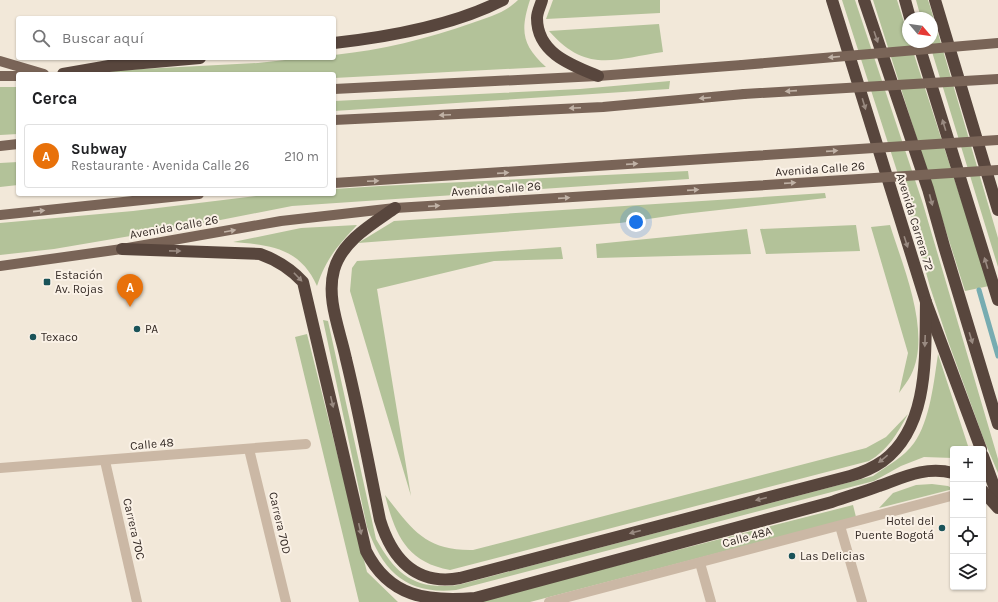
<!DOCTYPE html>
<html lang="es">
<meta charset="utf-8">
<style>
:root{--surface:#fff;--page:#f6f6f6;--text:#202124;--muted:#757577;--line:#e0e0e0;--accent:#1a5359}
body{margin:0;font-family:Karla,sans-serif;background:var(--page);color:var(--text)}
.controls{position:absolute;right:12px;bottom:12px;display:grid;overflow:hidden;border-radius:4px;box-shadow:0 1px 3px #0004}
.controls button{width:36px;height:36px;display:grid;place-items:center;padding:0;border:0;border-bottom:1px solid var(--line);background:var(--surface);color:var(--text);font:20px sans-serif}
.compass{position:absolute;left:902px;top:12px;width:36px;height:36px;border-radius:50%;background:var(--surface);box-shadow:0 1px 3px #0004;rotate:119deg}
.you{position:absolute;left:636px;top:222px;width:14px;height:14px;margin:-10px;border:3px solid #fff;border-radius:50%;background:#1a73e8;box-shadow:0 0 0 6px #1a73e833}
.badge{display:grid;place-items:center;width:26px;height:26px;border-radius:50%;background:var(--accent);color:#fff;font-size:13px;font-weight:700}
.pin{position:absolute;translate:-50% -33px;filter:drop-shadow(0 1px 2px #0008)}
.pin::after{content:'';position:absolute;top:21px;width:14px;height:12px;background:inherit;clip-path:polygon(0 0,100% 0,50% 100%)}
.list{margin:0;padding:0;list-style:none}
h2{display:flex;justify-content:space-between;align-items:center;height:52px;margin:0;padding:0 16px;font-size:17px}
h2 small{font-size:13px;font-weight:400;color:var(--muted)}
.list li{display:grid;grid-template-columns:26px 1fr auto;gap:12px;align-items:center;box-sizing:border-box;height:64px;margin:0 8px 8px;padding:0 8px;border:1px solid var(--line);border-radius:4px}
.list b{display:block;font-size:15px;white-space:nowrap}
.list p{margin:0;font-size:13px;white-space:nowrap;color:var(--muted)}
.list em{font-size:13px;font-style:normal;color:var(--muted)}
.icon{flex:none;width:22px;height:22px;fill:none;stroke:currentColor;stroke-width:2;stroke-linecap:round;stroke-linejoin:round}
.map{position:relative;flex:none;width:998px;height:602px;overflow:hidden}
.search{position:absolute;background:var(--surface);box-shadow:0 1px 3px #0004;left:16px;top:16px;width:320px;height:44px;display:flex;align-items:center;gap:10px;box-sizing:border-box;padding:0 14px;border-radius:4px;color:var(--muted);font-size:15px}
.panel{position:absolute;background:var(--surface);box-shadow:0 1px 3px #0004;left:16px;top:72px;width:320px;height:124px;border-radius:4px}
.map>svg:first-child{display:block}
.green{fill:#b3c299}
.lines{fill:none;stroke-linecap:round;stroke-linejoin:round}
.stream{stroke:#77acb1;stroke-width:5}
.street{stroke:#cbb8a5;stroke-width:10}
.primary{stroke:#796457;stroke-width:10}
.highway{stroke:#58463d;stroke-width:12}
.primary-bridge{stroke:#796457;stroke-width:10}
.oneway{fill:#998a81}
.oneway2{fill:#c0b2a6}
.poi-dot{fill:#1a5359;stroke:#faf1e6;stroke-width:1.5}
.labels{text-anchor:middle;stroke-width:4;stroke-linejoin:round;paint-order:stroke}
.street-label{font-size:12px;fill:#362c27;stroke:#faf1e6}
.poi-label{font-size:12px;fill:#362c27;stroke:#faf1e6;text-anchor:start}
</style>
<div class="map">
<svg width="998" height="602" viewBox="0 0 998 602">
<rect width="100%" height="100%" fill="#f2e8d9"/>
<g class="green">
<path d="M518,0H530C520,31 522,45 546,67L334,78V74H132L104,71L258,63L303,58H334V55C381,50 427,39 472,23C489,17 505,13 518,0Z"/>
<polygon points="553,0 660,0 660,13 546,19"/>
<polygon points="842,0 855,0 923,204 998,459 998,473 984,440 948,341 930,287 905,196"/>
<polygon points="873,0 897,0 908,35 908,42 910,42 989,286 965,291"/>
<polygon points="916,0 928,0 930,6 998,238 998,267 929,42 932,42 932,18 921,18"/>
<path d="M659,24L663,52C614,59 587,74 549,31Z"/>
<polygon points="670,81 669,89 334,111 334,101 580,89"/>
<polygon points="0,87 18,87 18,134 0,135"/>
<polygon points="18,162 18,185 0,187 0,163"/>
<polygon points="688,171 689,179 292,206 195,225 54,249 0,255 0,223 133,211 272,194 334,194 334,189 380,186"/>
<polygon points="825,193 826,198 683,214 620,223 358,243 394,221"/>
<path d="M357,225C337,247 327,257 317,286C300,248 271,245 233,242L301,228Z"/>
<polygon points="856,225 860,251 766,254 760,229"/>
<path d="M890,225C903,267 932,333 911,375C908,381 903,387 899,393L908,353L871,227Z"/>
<polygon points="747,229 751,254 597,258 596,244"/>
<polygon points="561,247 563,259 494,261 377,289 411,496 350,291 352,268 357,261"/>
<path d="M323,320L328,321L376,539C397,576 415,590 458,585L873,476C887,466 904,457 914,443C930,421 934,381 938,354L969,449H953V458L924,457L901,466L874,481L456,590C407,595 383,572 367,527Z"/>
<polygon points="307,334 367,572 398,602 359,602 295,337"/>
<path d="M908,414C897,434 888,450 869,461L450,570C406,562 395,534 385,495C412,529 425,551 473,550L866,448L886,437Z"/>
<polygon points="932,484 948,486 953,489 879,508 893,493 916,485"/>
<polygon points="853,505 856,517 530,602 475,602"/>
</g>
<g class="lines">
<polyline class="stream" points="979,290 998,356"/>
<g class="street">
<polyline points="249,449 286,602"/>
<polyline points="105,461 137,602"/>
<polyline points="0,468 306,444"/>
<polyline points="840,526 862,602"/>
<polyline points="700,563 711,602"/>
<polyline points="549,602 951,496"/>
</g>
<g class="primary">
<polyline points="0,61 44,74"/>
<polyline points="0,76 18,76"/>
<polyline points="334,89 598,76 742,65"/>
<polyline points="334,120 603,107 744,94"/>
<polyline points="0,146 18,144"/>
<polyline points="334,183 751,156"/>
<polyline points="0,215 199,194"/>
<polyline points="0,266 122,249 281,221 395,208 751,186"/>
</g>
<g class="highway">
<path d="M542,0C541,5 537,12 537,18C537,53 571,65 598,76"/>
<polyline points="832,0 926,302 981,449"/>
<polyline points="864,0 928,189 944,246 998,424"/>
<polyline points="905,0 910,18"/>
<polyline points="935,0 998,210"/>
<polyline points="918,42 998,300"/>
<path d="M334,43C388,37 455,25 503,0"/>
<polyline points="63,74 109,66 200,58"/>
<path d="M395,208C372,224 342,241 334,270C326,299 340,330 346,359C359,412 369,466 380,520C392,559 416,586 460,578L850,476C861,473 873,468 883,461C930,426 925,354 926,302"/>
<path d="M122,249L260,254C277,260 291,269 303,282L366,551C389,597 427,602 475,598L832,502C848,496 864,492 879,486C904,477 926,466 953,473"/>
<polyline points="983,456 998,497"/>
<polyline points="983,491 998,508"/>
</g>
<g class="primary-bridge">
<polyline points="742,65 998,43"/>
<polyline points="744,94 998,79"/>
<polyline points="751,156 998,140"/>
<polyline points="751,186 998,170"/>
</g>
</g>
<defs><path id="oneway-solid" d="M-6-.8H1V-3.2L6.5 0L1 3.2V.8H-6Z"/></defs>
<g class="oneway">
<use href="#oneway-solid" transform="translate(876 37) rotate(71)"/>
<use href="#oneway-solid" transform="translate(864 104) rotate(73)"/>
<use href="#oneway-solid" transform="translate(944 125) rotate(-107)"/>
<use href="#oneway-solid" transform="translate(931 200) rotate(75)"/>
<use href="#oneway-solid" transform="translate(906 242) rotate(72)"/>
<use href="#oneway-solid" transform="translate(175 251) rotate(1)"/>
<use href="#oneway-solid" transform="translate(986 263) rotate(-107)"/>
<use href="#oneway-solid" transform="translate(298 277) rotate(46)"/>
<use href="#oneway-solid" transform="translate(971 338) rotate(73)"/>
<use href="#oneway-solid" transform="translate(925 341) rotate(92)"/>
<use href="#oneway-solid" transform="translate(332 402) rotate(77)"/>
<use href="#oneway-solid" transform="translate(883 459) rotate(141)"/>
<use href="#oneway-solid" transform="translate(761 499) rotate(166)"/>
<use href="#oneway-solid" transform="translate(360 529) rotate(77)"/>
<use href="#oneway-solid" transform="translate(635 532) rotate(165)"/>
</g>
<g class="oneway2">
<use href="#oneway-solid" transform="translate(834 57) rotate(175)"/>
<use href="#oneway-solid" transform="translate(791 91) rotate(176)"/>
<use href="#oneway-solid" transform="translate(705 98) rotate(175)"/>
<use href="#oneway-solid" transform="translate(575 108) rotate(177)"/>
<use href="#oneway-solid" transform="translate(445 115) rotate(177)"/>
<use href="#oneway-solid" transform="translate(832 151) rotate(-4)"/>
<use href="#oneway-solid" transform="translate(632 164) rotate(-4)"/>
<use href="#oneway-solid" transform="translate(503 173) rotate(-4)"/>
<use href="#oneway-solid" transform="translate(373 181) rotate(-3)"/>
<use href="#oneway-solid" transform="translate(790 183) rotate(-4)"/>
<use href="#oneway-solid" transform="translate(693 190) rotate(-4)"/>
<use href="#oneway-solid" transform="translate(564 198) rotate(-4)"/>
<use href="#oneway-solid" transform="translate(434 206) rotate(-4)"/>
<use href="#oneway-solid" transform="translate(39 211) rotate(-6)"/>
<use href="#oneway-solid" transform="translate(230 231) rotate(-10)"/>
</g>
<g class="poi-dot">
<rect x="43" y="278" width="8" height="8" rx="2"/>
<circle cx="137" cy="329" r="4"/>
<circle cx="33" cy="337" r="4"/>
<circle cx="942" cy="528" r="4"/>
<circle cx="792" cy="556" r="4"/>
</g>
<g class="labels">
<g class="street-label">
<text transform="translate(820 169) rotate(-4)" y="4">Avenida Calle 26</text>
<text transform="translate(496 189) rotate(-4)" y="4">Avenida Calle 26</text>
<text transform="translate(915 222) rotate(73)" y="4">Avenida Carrera 72</text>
<text transform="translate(174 227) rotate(-10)" y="4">Avenida Calle 26</text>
<text transform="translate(152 444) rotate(-5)" y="4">Calle 48</text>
<text transform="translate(280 523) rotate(77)" y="4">Carrera 70D</text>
<text transform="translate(134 529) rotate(77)" y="4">Carrera 70C</text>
<text transform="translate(747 537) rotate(-15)" y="4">Calle 48A</text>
</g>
<g class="poi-label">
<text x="55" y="279">Estación<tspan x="55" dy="14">Av. Rojas</tspan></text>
<text x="145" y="333">PA</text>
<text x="41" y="341">Texaco</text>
<text x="934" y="525" text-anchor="end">Hotel del<tspan x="934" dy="14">Puente Bogotá</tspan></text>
<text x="800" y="560">Las Delicias</text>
</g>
</g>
</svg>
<div class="controls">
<button>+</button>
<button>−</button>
<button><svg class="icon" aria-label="locate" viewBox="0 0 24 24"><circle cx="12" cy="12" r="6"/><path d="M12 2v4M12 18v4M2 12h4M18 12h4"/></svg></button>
<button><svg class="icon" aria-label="layers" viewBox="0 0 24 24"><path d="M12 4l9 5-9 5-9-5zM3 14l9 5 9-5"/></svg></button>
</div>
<svg class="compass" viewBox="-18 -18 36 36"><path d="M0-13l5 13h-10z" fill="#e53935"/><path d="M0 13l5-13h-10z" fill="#757577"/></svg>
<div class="you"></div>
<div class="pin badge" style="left:130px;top:307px;background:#e8710a">A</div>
<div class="search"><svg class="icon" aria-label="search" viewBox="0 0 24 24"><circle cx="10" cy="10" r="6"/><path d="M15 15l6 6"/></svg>Buscar aquí</div>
<section class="panel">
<h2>Cerca<small></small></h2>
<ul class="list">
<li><span class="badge" style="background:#e8710a">A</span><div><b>Subway</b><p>Restaurante · Avenida Calle 26</p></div><em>210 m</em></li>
</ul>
</section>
</div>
